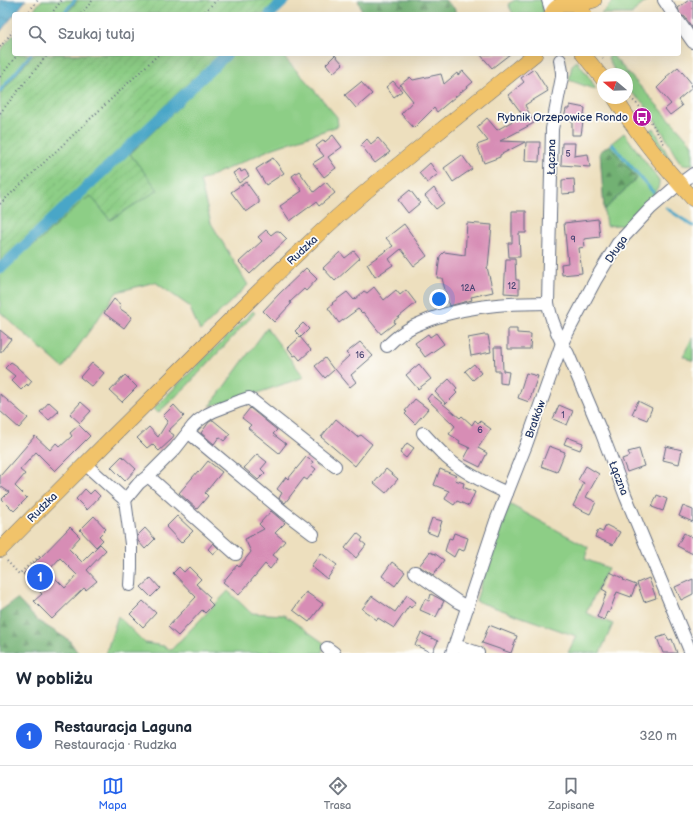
<!DOCTYPE html>
<html lang="pl">
<meta charset="utf-8">
<style>
:root{--surface:#fff;--page:#f6f6f7;--text:#1f2937;--muted:#747a83;--line:#e0e1e3;--accent:#2563eb}
body{margin:0;font-family:"Balsamiq Sans",sans-serif;background:var(--page);color:var(--text)}
.compass{position:absolute;left:597px;top:68px;width:36px;height:36px;border-radius:50%;background:var(--surface);box-shadow:0 4px 16px #0002;rotate:289deg}
.you{position:absolute;left:439px;top:299px;width:14px;height:14px;margin:-10px;border:3px solid #fff;border-radius:50%;background:#1a73e8;box-shadow:0 0 0 6px #1a73e833}
.badge{display:grid;place-items:center;width:26px;height:26px;border-radius:50%;background:var(--accent);color:#fff;font-size:13px;font-weight:700}
.pin{position:absolute;translate:-50% -50%;border:2px solid #fff;box-shadow:0 1px 4px #0006}
.list{margin:0;padding:0;list-style:none}
h2{display:flex;justify-content:space-between;align-items:center;height:52px;margin:0;padding:0 16px;font-size:17px}
h2 small{font-size:13px;font-weight:400;color:var(--muted)}
.list li{display:grid;grid-template-columns:26px 1fr auto;gap:12px;align-items:center;box-sizing:border-box;height:60px;padding:0 16px;border-top:1px solid var(--line)}
.list b{display:block;font-size:15px;white-space:nowrap}
.list p{margin:0;font-size:13px;white-space:nowrap;color:var(--muted)}
.list em{font-size:13px;font-style:normal;color:var(--muted)}
.icon{flex:none;width:22px;height:22px;fill:none;stroke:currentColor;stroke-width:2;stroke-linecap:round;stroke-linejoin:round}
.map{position:relative;flex:none;width:693px;height:653px;overflow:hidden}
.search{position:absolute;background:var(--surface);box-shadow:0 4px 16px #0002;left:12px;right:12px;top:12px;height:44px;display:flex;align-items:center;gap:10px;box-sizing:border-box;padding:0 14px;border-radius:4px;color:var(--muted);font-size:15px}
.sheet{height:112px;background:var(--surface)}
nav{display:flex;justify-content:space-around;align-items:center;box-sizing:border-box;height:56px;border-top:1px solid var(--line);background:var(--surface);font-size:11px;color:var(--muted)}
nav a{display:grid;justify-items:center;gap:2px}
nav .on{color:var(--accent)}
.map>svg:first-child{display:block}
.grass{fill:#8dce86;stroke:#547e72}
.forest{fill:url(#forest-firs);stroke:#467068}
.garden{fill:url(#garden-furrows);stroke:#547e72}
.water{fill:url(#water-ripples);stroke:#326a92}
.lines{fill:none;stroke-linecap:round;stroke-linejoin:round}
.stream{stroke:#49a6c7;stroke-width:3}
.canal{stroke:#49a6c7;stroke-width:11}
.building{fill:#d78db5;fill-rule:evenodd}
.minor-casing{stroke:#646d80;stroke-width:14}
.major-casing{stroke:#646d80;stroke-width:16}
.path{stroke:#646d80;stroke-width:2;stroke-dasharray:1 3;stroke-linecap:butt}
.minor{stroke:#fff;stroke-width:12}
.major{stroke:#f1c36a;stroke-width:15}
.labels{text-anchor:middle;stroke-width:3.5;stroke-linejoin:round;paint-order:stroke}
.number-label{font-size:9px;fill:#4a4674}
.poi-label{font-size:11px;fill:#1b2f5e;stroke:#fdfcf7;text-anchor:end}
.street-label{font-size:11px;fill:#1b2f5e;stroke:#fdfcf7}
</style>
<div class="map">
<svg width="693" height="653" viewBox="0 0 693 653">
<defs>
<pattern id="forest-firs" width="22" height="20" patternUnits="userSpaceOnUse"><rect width="22" height="20" fill="#72b173"/><path d="M5 1l3.5 6h-7zM16 11l3.5 6h-7z" fill="#5d9062"/></pattern>
<pattern id="garden-furrows" width="10" height="10" patternUnits="userSpaceOnUse"><rect width="10" height="10" fill="#8dce86"/><path d="M-1 1l2-2M0 10L10 0M9 11l2-2" fill="none" stroke="#79b176"/></pattern>
<pattern id="water-ripples" width="26" height="14" patternUnits="userSpaceOnUse"><rect width="26" height="14" fill="#49a6c7"/><path d="M2 4q2-2 4 0t4 0M15 11q2-2 4 0t4 0" fill="none" stroke="#3c88a5"/></pattern>
</defs>
<rect width="100%" height="100%" fill="#fdfcf7"/>
<filter id="ink" filterUnits="userSpaceOnUse"><feTurbulence type="fractalNoise" baseFrequency=".025" numOctaves="2"/><feDisplacementMap in="SourceGraphic" scale="8" xChannelSelector="R" yChannelSelector="G"/><feConvolveMatrix kernelMatrix="1 2 1 2 8 2 1 2 1" color-interpolation-filters="sRGB"/></filter>
<filter id="wash" filterUnits="userSpaceOnUse"><feTurbulence type="fractalNoise" baseFrequency=".012" numOctaves="4" result="noise"/><feDisplacementMap in="SourceGraphic" scale="16" xChannelSelector="R" yChannelSelector="G"/><feGaussianBlur stdDeviation="0.9" result="paint"/><feColorMatrix in="noise" values="0 0 0 0 0 0 0 0 0 0 0 0 0 0 0 0 0 1.4 0 .05"/><feComposite in="paint" operator="in"/></filter>
<g filter="url(#wash)">
<rect width="100%" height="100%" fill="#eddfbe"/>
<g class="grass">
<polygon points="42,0 78,0 66,14 30,14"/>
<polygon points="515,0 541,0 543,4 543,14 513,14 508,4"/>
<polygon points="615,0 648,0 633,12 632,14 601,14"/>
<polygon points="14,34 14,54 33,54 0,95 0,51"/>
<polygon points="233,54 281,54 309,84 337,117 338,126 271,149 200,181 211,223 248,285 200,331 189,306 155,282 117,292 63,368 0,312 0,267 38,242 81,202 91,195 110,220 157,190 130,154"/>
<path d="M611,54L693,145V164L683,165C674,156 670,144 663,133C657,123 651,113 644,104C639,99 633,94 627,90V74H616L608,58Z"/>
<polygon points="577,61 591,80 596,90 569,80 572,65"/>
<polygon points="654,128 668,156 672,161 671,163 649,131"/>
<path d="M624,133L659,180C660,190 653,196 646,202L648,206L627,226L622,228L623,227L619,225L606,226L604,210L637,178L609,145Z"/>
<polygon points="253,311 255,313 187,386 158,413 153,409"/>
<polygon points="267,328 304,377 252,395 210,406"/>
<polygon points="693,336 693,361 683,356"/>
<polygon points="509,504 588,547 585,559 608,568 586,613 613,624 600,653 568,653 576,636 476,601 494,542"/>
<polygon points="228,591 251,613 284,615 324,643 322,653 292,653 270,650 269,653 106,653 118,616 145,643 164,646 171,650"/>
</g>
<g class="forest">
<polygon points="358,0 445,0 455,9 455,14 363,14"/>
<polygon points="609,145 637,178 604,210 600,152"/>
<polygon points="17,599 38,621 69,640 78,653 0,653 0,611"/>
</g>
<g class="garden">
<polygon points="78,0 289,0 274,14 66,14"/>
<polygon points="33,54 233,54 130,154 158,190 110,220 91,196 81,202 38,242 0,267 0,95"/>
</g>
<polygon class="water" points="0,0 26,0 0,32"/>
<g class="lines">
<g class="stream">
<polyline points="63,14 75,0"/>
<polyline points="0,91 31,54"/>
<polyline points="612,144 653,192"/>
<polyline points="666,208 693,226"/>
</g>
<g class="canal">
<polyline points="270,14 285,0"/>
<polyline points="0,269 227,54"/>
</g>
</g>
<g id="blocks">
<g class="building">
<polygon points="689,0 693,0 693,29 685,17 680,15 678,8"/>
<polygon points="480,54 510,54 492,68"/>
<polygon points="335,55 343,64 333,73 326,64"/>
<polygon points="678,67 692,84 690,85 692,88 678,100 682,106 670,115 665,109 671,104 657,88 667,78 666,77"/>
<polygon points="534,69 548,91 525,105 534,123 500,141 525,142 500,155 500,157 484,163 477,145 488,141 477,127 487,118 497,130 523,115 508,95 524,82 521,78"/>
<polygon points="463,71 473,82 437,112 434,108 414,128 401,114 413,101 400,85 410,77 413,80 441,74 444,84 457,73 458,75"/>
<polygon points="393,81 402,91 394,97 386,87"/>
<polygon points="361,82 372,94 356,108 345,95"/>
<polygon points="570,105 585,108 581,135 572,135 572,121 564,119 566,109 570,109"/>
<polygon points="333,135 342,147 328,157 336,168 324,177 313,163 324,156 316,146 324,140 325,142"/>
<polygon points="378,138 390,152 375,163 361,145 367,139 371,144"/>
<polygon points="526,142 540,142 539,162 525,161"/>
<polygon points="562,143 575,143 574,156 588,154 590,167 561,165"/>
<polygon points="462,155 472,169 453,182 444,168"/>
<polygon points="273,158 284,173 266,185 256,169"/>
<polygon points="430,163 438,174 427,183 419,173"/>
<polygon points="240,169 241,172 245,170 249,176 239,183 233,173"/>
<polygon points="299,171 314,192 326,182 335,193 319,206 316,202 290,221 280,206 302,191 292,176"/>
<polygon points="574,179 575,193 562,194 562,180"/>
<polygon points="246,182 259,200 259,203 246,212 231,192"/>
<polygon points="434,188 444,203 436,209 425,196"/>
<polygon points="410,190 420,203 408,213 398,200"/>
<polygon points="512,211 526,211 526,233 519,233 520,257 509,257 508,243 512,243"/>
<polygon points="598,219 600,237 584,239 585,247 579,248 582,273 562,275 561,264 568,263 564,223"/>
<polygon points="467,223 492,225 488,267 487,267 493,292 471,297 472,300 449,306 442,278 437,278 440,256 444,252 465,255"/>
<polygon points="404,224 427,256 414,266 401,249 389,259 393,265 375,277 367,264 393,246 386,238"/>
<polygon points="266,230 271,235 276,231 279,231 287,239 250,274 239,262 262,241 258,237"/>
<polygon points="354,251 360,258 335,281 323,268 340,252 345,258"/>
<polygon points="506,259 515,259 516,280 519,280 519,294 504,293"/>
<polygon points="306,268 317,279 306,291 304,289 290,302 291,304 274,322 263,311 280,293"/>
<polygon points="374,287 384,300 396,290 400,295 406,290 416,303 394,321 395,323 381,334 363,312 362,313 358,309 339,323 328,308 333,304 332,303 347,292 354,300 364,291 367,293"/>
<polygon points="114,299 121,305 119,308 132,317 124,328 104,313"/>
<polygon points="303,323 309,329 301,337 295,331"/>
<polygon points="508,329 517,329 517,333 531,334 530,349 508,349"/>
<polygon points="0,330 11,339 0,353"/>
<polygon points="436,333 444,344 425,357 415,343 428,334 430,337"/>
<polygon points="484,335 488,335 491,352 471,356 468,338"/>
<polygon points="300,337 311,350 300,360 296,355 294,356 288,348"/>
<polygon points="360,342 373,356 351,375 356,382 350,387 335,369 349,356 346,353"/>
<polygon points="494,347 502,347 503,371 509,372 507,384 500,383 500,371 495,371"/>
<polygon points="325,358 334,370 325,378 315,366"/>
<polygon points="11,362 17,366 17,367 32,381 28,386 27,384 21,390 11,380 15,376 5,368"/>
<polygon points="92,363 104,373 92,387 80,377"/>
<polygon points="419,364 431,379 418,389 406,375"/>
<polygon points="474,364 481,373 473,380 465,371"/>
<polygon points="526,373 538,376 529,402 518,398"/>
<polygon points="125,375 137,387 122,402 110,391"/>
<polygon points="449,379 457,388 455,391 457,393 446,404 435,392"/>
<polygon points="0,394 28,418 19,428 0,411"/>
<polygon points="431,394 460,418 462,416 472,425 475,420 478,423 480,421 491,429 478,448 487,453 480,467 464,459 470,448 459,443 460,441 449,434 455,426 427,399"/>
<polygon points="415,399 428,409 415,424 405,414 407,412 405,411"/>
<polygon points="638,401 652,408 647,420 632,414"/>
<polygon points="49,402 59,411 49,420 40,412"/>
<polygon points="81,402 91,411 80,423 70,414"/>
<polygon points="174,405 184,416 168,431 174,435 172,439 159,451 152,444 147,448 137,438 149,427 158,437 168,421 163,416"/>
<polygon points="559,405 573,411 567,425 553,419"/>
<polygon points="250,408 277,430 273,434 286,444 279,453 248,428 251,425 242,418"/>
<polygon points="336,419 357,437 361,435 372,444 355,466 321,437"/>
<polygon points="213,420 230,434 224,441 219,437 214,444 201,433 209,422"/>
<polygon points="79,425 90,436 55,471 36,452 20,470 25,474 15,486 27,498 14,511 2,499 9,492 0,486 0,476 35,436 50,450 56,443 60,447 72,436 70,433"/>
<polygon points="567,437 583,443 580,450 564,444"/>
<polygon points="407,443 414,448 406,458 400,453"/>
<polygon points="549,446 565,452 557,472 541,466"/>
<polygon points="666,446 682,450 679,464 663,460"/>
<polygon points="639,449 644,466 627,472 622,459 630,456 628,452"/>
<polygon points="257,454 267,462 261,469 265,473 258,480 244,468"/>
<polygon points="122,456 136,469 125,481 111,467"/>
<polygon points="306,457 313,462 311,465 316,469 307,480 304,478 285,503 279,498 282,493 277,489 286,477 288,479"/>
<polygon points="208,461 222,472 205,493 208,496 197,509 179,493 198,471 199,472"/>
<polygon points="586,466 599,474 586,497 596,502 590,514 573,506 584,483 578,480"/>
<polygon points="386,469 398,479 386,493 374,483"/>
<polygon points="440,469 457,476 455,480 464,483 463,487 475,492 469,506 457,501 454,505 445,499 449,491 434,485"/>
<polygon points="85,489 90,494 94,490 100,496 87,510 76,499"/>
<polygon points="657,495 667,499 663,511 652,507"/>
<polygon points="683,506 693,510 693,522 679,516"/>
<polygon points="271,511 285,523 275,533 285,541 273,555 278,559 270,569 265,564 239,595 223,582 237,565 239,567 251,552 245,539 264,529 259,524"/>
<polygon points="94,516 106,529 99,536 103,540 96,547 80,530"/>
<polygon points="177,516 193,531 181,543 166,527"/>
<polygon points="432,518 442,521 437,536 427,532"/>
<polygon points="606,525 620,532 613,545 595,537 598,530 603,532"/>
<path d="M70,527L80,537L69,549L82,562L100,544L106,550L87,570L97,581L86,590L84,588L52,619L34,601L42,594L23,574L38,559V560ZM60,558L77,575L65,588L48,571Z"/>
<polygon points="145,528 155,539 145,549 138,541 137,536"/>
<polygon points="357,533 363,538 361,541 366,545 356,558 345,548"/>
<polygon points="454,533 468,538 464,551 458,549 454,557 445,551 449,538 452,539"/>
<polygon points="684,533 693,538 693,554 677,546"/>
<polygon points="213,543 219,549 213,554 208,549"/>
<polygon points="430,552 434,554 434,553 444,560 433,575 419,566"/>
<polygon points="321,553 337,565 327,579 311,566"/>
<polygon points="392,562 405,572 395,586 382,576"/>
<polygon points="179,567 184,572 189,567 201,579 196,584 210,597 208,600 213,605 205,613 202,610 178,636 168,627 196,597 173,573"/>
<polygon points="610,572 624,579 623,580 636,585 631,597 617,592 609,613 607,612 604,620 597,617 607,592 602,589"/>
<polygon points="151,578 160,588 151,597 141,587"/>
<polygon points="649,578 656,598 644,602 637,583"/>
<polygon points="693,579 693,594 681,600 675,587"/>
<polygon points="306,592 323,604 309,622 293,610"/>
<polygon points="431,594 444,601 436,617 420,610 425,599 429,601"/>
<polygon points="407,595 416,602 411,608 409,606 394,628 378,618 377,620 362,609 372,596 395,612"/>
<polygon points="143,601 156,613 143,627 130,614"/>
<polygon points="489,625 517,636 511,653 482,643"/>
<polygon points="421,633 438,641 432,653 415,645"/>
<polygon points="666,635 669,640 672,639 677,653 663,653 657,638"/>
</g>
</g>
</g>
<g filter="url(#ink)">
<use href="#blocks" fill-opacity="0" stroke="#646d80" stroke-width="1"/>
<g class="lines">
<g class="minor-casing">
<g id="minor">
<polyline points="548,0 552,13"/>
<polyline points="664,0 673,14"/>
<polyline points="679,22 693,42"/>
<path d="M560,60L562,72V77L552,129L548,303C551,321 559,338 568,354L602,434L626,497L691,653"/>
<path d="M387,346C395,338 404,331 414,326C456,306 503,303 548,303"/>
<polyline points="188,432 284,512 313,534"/>
<path d="M423,433C431,442 439,450 447,458C463,472 487,484 507,493"/>
<polyline points="85,464 125,500 139,483 148,476 175,449 193,426 198,421 208,414 214,411 240,401 249,398 335,466"/>
<polyline points="148,476 236,554"/>
<polyline points="125,500 131,544 131,568 130,585"/>
<polyline points="415,572 458,602 468,607"/>
<polyline points="455,645 478,653"/>
<polyline points="327,648 334,653"/>
<polyline points="452,653 496,521 526,445 562,343 596,279 618,243 651,208 673,189 693,174"/>
</g>
</g>
<g class="major-casing">
<g id="major">
<polyline points="575,3 587,2 594,0"/>
<path d="M552,14C558,0 578,0 584,14"/>
<polyline points="583,54 603,79"/>
<path d="M615,98C637,134 664,167 693,199"/>
<path d="M0,550C64,485 128,421 193,357C253,297 312,237 377,182L535,54"/>
</g>
</g>
<g class="path">
<polyline points="27,14 38,0"/>
<polyline points="51,14 62,0"/>
<polyline points="81,14 93,0"/>
<polyline points="202,14 217,0"/>
<polyline points="0,47 14,30"/>
<polyline points="601,54 604,59"/>
<polyline points="0,77 18,54"/>
<path d="M630,98C646,110 654,127 664,144"/>
<polyline points="0,113 48,54"/>
<polyline points="0,204 159,54"/>
<polyline points="7,561 19,574 42,554"/>
</g>
<use href="#minor" class="minor"/>
<use href="#major" class="major"/>
</g>
</g>
<defs>
<g id="bus-disc" transform="scale(1)"><circle r="9.5" fill="#b5179e" stroke="#fdfcf7"/><path d="M-5-6H5V4H4V6H2V4H-2V6H-4V4H-5ZM-3.5-4V0h7V-4ZM-3.5 1.2v1.5H-2V1.2ZM2 1.2v1.5H3.5V1.2Z" fill="#fff"/></g>
</defs>
<g fill-rule="evenodd">
<use href="#bus-disc" x="642" y="117"/>
</g>
<g class="labels">
<g class="number-label">
<text x="568" y="157">5</text>
<text x="573" y="242">9</text>
<text x="512" y="289">12</text>
<text x="468" y="291">12A</text>
<text x="360" y="358">16</text>
<text x="563" y="418">1</text>
<text x="480" y="433">6</text>
</g>
<g class="poi-label">
<text x="628" y="121">Rybnik Orzepowice Rondo</text>
</g>
<g class="street-label">
<text transform="translate(551 157) rotate(-89)" y="4">Łączna</text>
<text transform="translate(616 249) rotate(-55)" y="4">Długa</text>
<text transform="translate(302 250) rotate(-43)" y="4">Rudzka</text>
<text transform="translate(535 419) rotate(-70)" y="4">Bratków</text>
<text transform="translate(619 478) rotate(69)" y="4">Łączna</text>
<text transform="translate(42 507) rotate(-45)" y="4">Rudzka</text>
</g>
</g>
</svg>
<svg class="compass" viewBox="-18 -18 36 36"><path d="M0-13l5 13h-10z" fill="#e53935"/><path d="M0 13l5-13h-10z" fill="#747a83"/></svg>
<div class="you"></div>
<div class="pin badge" style="left:40px;top:577px">1</div>
<div class="search"><svg class="icon" aria-label="search" viewBox="0 0 24 24"><circle cx="10" cy="10" r="6"/><path d="M15 15l6 6"/></svg>Szukaj tutaj</div>
</div>
<section class="sheet">
<h2>W pobliżu<small></small></h2>
<ul class="list">
<li><span class="badge">1</span><div><b>Restauracja Laguna</b><p>Restauracja · Rudzka</p></div><em>320 m</em></li>
</ul>
</section>
<nav>
<a class="on"><svg class="icon" aria-label="map" viewBox="0 0 24 24"><path d="M3 6l6-2 6 2 6-2v14l-6 2-6-2-6 2zM9 4v14M15 6v14"/></svg>Mapa</a>
<a><svg class="icon" aria-label="directions" viewBox="0 0 24 24"><path d="M12 3l9 9-9 9-9-9zM9 14v-3h6M13 9l2 2-2 2"/></svg>Trasa</a>
<a><svg class="icon" aria-label="saved" viewBox="0 0 24 24"><path d="M7 4h10v16l-5-4-5 4z"/></svg>Zapisane</a>
</nav>
